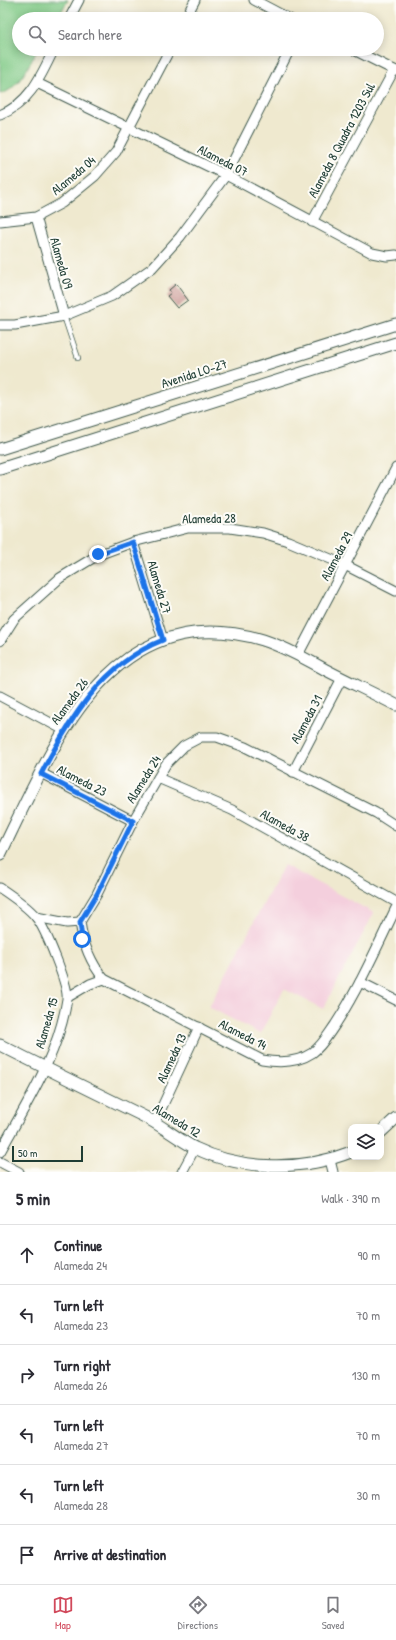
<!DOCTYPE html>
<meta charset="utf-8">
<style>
:root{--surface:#fff;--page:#f2f2f3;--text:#2b2b33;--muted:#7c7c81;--line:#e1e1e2;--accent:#d1495b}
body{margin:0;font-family:"Patrick Hand",sans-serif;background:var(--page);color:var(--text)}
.controls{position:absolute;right:12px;bottom:12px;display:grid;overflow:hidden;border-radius:8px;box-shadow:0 2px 10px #0003}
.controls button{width:36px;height:36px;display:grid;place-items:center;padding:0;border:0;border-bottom:1px solid var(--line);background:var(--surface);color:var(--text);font:20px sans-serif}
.scale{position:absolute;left:12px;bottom:10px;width:71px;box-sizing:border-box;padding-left:4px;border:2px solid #1f3d34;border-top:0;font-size:11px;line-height:14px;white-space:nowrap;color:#1f3d34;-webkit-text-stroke:3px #fdfcf7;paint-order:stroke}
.stop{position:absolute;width:12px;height:12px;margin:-9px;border:3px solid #1a73e8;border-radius:50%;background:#fff}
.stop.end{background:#1a73e8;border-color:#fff;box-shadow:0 1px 4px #0008}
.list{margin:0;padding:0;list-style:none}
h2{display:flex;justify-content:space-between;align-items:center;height:52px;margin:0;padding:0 16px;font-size:17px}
h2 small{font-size:13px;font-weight:400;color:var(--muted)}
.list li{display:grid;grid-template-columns:26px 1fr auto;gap:12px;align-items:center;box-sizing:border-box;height:60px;padding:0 16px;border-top:1px solid var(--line)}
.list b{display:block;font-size:15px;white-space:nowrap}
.list p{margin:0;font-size:13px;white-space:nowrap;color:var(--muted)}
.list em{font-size:13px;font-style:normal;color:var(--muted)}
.icon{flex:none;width:22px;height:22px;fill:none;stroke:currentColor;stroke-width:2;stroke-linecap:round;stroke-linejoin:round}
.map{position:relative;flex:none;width:396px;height:1172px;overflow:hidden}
.search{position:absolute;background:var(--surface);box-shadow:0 2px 10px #0003;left:12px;right:12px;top:12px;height:44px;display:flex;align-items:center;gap:10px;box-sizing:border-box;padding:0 14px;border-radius:22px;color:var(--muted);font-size:15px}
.sheet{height:412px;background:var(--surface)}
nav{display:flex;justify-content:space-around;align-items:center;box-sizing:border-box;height:56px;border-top:1px solid var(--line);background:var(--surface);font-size:11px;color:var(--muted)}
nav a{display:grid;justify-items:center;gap:2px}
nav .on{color:var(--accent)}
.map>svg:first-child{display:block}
.built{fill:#f4cfdd}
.green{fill:#81ca87;stroke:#50845e}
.building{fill:#c99693}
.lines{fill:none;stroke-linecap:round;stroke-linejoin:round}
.service-casing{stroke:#3e574b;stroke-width:6}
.minor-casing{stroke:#3e574b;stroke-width:11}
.tertiary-casing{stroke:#3e574b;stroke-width:13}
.service{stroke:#fff;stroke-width:4.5}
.minor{stroke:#fff;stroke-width:9}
.tertiary{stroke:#fff;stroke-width:11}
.route{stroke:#1a73e8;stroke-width:5}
.labels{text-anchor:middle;stroke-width:4;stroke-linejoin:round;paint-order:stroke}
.street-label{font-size:13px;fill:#1f3d34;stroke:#fdfcf7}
</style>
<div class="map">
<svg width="396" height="1172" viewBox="0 0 396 1172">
<rect width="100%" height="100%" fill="#fdfcf7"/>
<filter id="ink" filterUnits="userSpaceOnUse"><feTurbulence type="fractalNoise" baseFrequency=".025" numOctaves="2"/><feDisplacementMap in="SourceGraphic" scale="8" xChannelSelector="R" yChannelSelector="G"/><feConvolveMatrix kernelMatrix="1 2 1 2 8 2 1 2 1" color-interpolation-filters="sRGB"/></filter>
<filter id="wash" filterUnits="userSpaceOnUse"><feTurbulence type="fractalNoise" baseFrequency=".012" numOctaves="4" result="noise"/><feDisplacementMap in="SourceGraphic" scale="16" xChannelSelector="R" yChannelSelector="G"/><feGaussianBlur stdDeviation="0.9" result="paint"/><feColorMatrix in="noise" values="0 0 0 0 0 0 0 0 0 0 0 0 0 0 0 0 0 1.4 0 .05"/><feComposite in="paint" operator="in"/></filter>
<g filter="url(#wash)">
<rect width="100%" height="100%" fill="#efe9cf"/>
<polygon class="built" points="284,865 374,913 323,1009 284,989 260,1034 209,1007"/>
<path class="green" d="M0,0H68L57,19H19V49H38C29,64 19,90 0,94Z"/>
<g id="blocks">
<polygon class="building" points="176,284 188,300 177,308 167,296 171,293 169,290"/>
</g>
</g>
<g filter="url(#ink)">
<use href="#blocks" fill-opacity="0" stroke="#3e574b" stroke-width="1"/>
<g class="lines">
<g class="service-casing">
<polyline id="service" points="64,316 78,358"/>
</g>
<g class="minor-casing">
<g id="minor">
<polyline points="254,0 290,19"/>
<polyline points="69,19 79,0"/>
<polyline points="185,19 195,0"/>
<polyline points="352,49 396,71"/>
<polyline points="37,83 226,175 372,253 387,256 396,255"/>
<path d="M0,115C30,103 41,76 54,49"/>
<polyline points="36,217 64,316"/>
<polyline points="0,221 36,217 62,203 95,176 116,152 170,49"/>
<polyline points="312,222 394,70"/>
<polyline points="0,325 15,325 64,316 112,296 152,268 180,237 226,175 290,49"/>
<polyline points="133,542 163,640"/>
<polyline points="0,641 14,619 60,578 98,555 133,542 188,528 230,528 263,533 288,541 345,565 396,591"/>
<polyline points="298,655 396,468"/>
<polyline points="0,696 64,730"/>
<polyline points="293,772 342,678"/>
<polyline points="41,773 133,821"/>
<polyline points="158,778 232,810 396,902"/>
<path d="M396,826L376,813L245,747L217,737H201L184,746L166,764L133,821L97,894L80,922C83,944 90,962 104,979L262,1060C279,1063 297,1063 312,1053C322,1046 328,1035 335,1025C359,988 377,947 396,908"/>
<path d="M0,888C12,896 27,906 36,917C45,928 69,986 67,999C59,1054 26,1104 0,1152"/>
<polyline points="36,917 67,923 80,922"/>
<polyline points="360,982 396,1000"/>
<polyline points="68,997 90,984 104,979"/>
<polyline points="155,1122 199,1027"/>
<polyline points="330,1160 333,1172"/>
<polyline points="0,1162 19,1172"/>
<polyline points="182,1172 195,1148"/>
</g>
</g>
<g class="tertiary-casing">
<g id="tertiary">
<polyline points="0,449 396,324"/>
<polyline points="0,469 396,343"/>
<path d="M0,855C54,746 109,595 263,640C285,647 306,659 326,670C349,682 373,693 396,705"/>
<path d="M0,1045C47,1069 94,1092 141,1115C160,1124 176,1138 195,1148C242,1171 303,1171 351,1152"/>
<polyline points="381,1132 396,1118"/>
</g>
</g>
<use href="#service" class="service"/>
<use href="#minor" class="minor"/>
<use href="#tertiary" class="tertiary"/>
</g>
</g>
<g class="lines" filter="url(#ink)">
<path class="route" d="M82,939L80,922L97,894L133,821L41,774C70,719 102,664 163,640L133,542L98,554"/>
</g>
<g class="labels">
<g class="street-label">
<text transform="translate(341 140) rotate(-62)" y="5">Alameda 8 Quadra 1203 Sul</text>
<text transform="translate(223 160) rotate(27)" y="5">Alameda 07</text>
<text transform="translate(73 175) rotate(-40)" y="5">Alameda 04</text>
<text transform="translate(62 263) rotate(74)" y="5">Alameda 09</text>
<text transform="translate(194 373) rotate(-18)" y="5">Avenida LO-27</text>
<text transform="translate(209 518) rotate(-1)" y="5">Alameda 28</text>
<text transform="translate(336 556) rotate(-62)" y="5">Alameda 29</text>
<text transform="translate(160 587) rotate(73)" y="5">Alameda 27</text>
<text transform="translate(69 701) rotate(-54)" y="5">Alameda 26</text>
<text transform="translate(306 719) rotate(-62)" y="5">Alameda 31</text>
<text transform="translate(143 779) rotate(-58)" y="5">Alameda 24</text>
<text transform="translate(82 780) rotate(27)" y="5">Alameda 23</text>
<text transform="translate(285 825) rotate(29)" y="5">Alameda 38</text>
<text transform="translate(46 1023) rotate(-74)" y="5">Alameda 15</text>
<text transform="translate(243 1034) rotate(27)" y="5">Alameda 14</text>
<text transform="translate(171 1058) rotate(-65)" y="5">Alameda 13</text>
<text transform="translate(177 1120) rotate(31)" y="5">Alameda 12</text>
</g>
</g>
</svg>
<div class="controls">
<button><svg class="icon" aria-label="layers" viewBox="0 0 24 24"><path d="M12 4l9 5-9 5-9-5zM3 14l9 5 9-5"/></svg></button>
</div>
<div class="scale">50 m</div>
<div class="stop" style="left:82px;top:939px"></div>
<div class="stop end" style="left:98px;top:554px"></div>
<div class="search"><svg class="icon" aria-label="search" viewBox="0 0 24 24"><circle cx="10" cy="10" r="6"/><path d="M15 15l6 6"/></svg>Search here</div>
</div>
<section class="sheet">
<h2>5 min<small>Walk · 390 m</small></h2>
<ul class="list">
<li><svg class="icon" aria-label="ahead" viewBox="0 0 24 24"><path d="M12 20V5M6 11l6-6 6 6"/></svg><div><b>Continue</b><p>Alameda 24</p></div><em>90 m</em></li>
<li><svg class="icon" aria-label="left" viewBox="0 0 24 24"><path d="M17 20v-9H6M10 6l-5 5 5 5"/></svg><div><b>Turn left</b><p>Alameda 23</p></div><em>70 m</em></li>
<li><svg class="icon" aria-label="right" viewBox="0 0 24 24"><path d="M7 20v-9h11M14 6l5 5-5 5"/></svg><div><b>Turn right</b><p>Alameda 26</p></div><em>130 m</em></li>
<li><svg class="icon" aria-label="left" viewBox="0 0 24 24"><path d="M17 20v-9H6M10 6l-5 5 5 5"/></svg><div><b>Turn left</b><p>Alameda 27</p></div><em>70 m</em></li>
<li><svg class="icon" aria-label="left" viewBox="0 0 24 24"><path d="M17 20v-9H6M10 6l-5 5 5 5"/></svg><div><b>Turn left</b><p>Alameda 28</p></div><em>30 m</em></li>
<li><svg class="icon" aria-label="arrive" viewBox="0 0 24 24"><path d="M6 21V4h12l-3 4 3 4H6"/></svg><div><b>Arrive at destination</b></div></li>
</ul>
</section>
<nav>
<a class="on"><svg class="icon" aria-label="map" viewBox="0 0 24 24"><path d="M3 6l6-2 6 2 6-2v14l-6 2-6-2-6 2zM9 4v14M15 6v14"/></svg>Map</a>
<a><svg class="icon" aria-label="directions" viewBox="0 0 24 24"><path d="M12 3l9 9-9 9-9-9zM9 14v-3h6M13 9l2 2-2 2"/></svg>Directions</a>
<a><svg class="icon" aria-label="saved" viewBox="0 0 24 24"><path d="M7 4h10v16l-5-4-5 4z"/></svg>Saved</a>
</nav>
